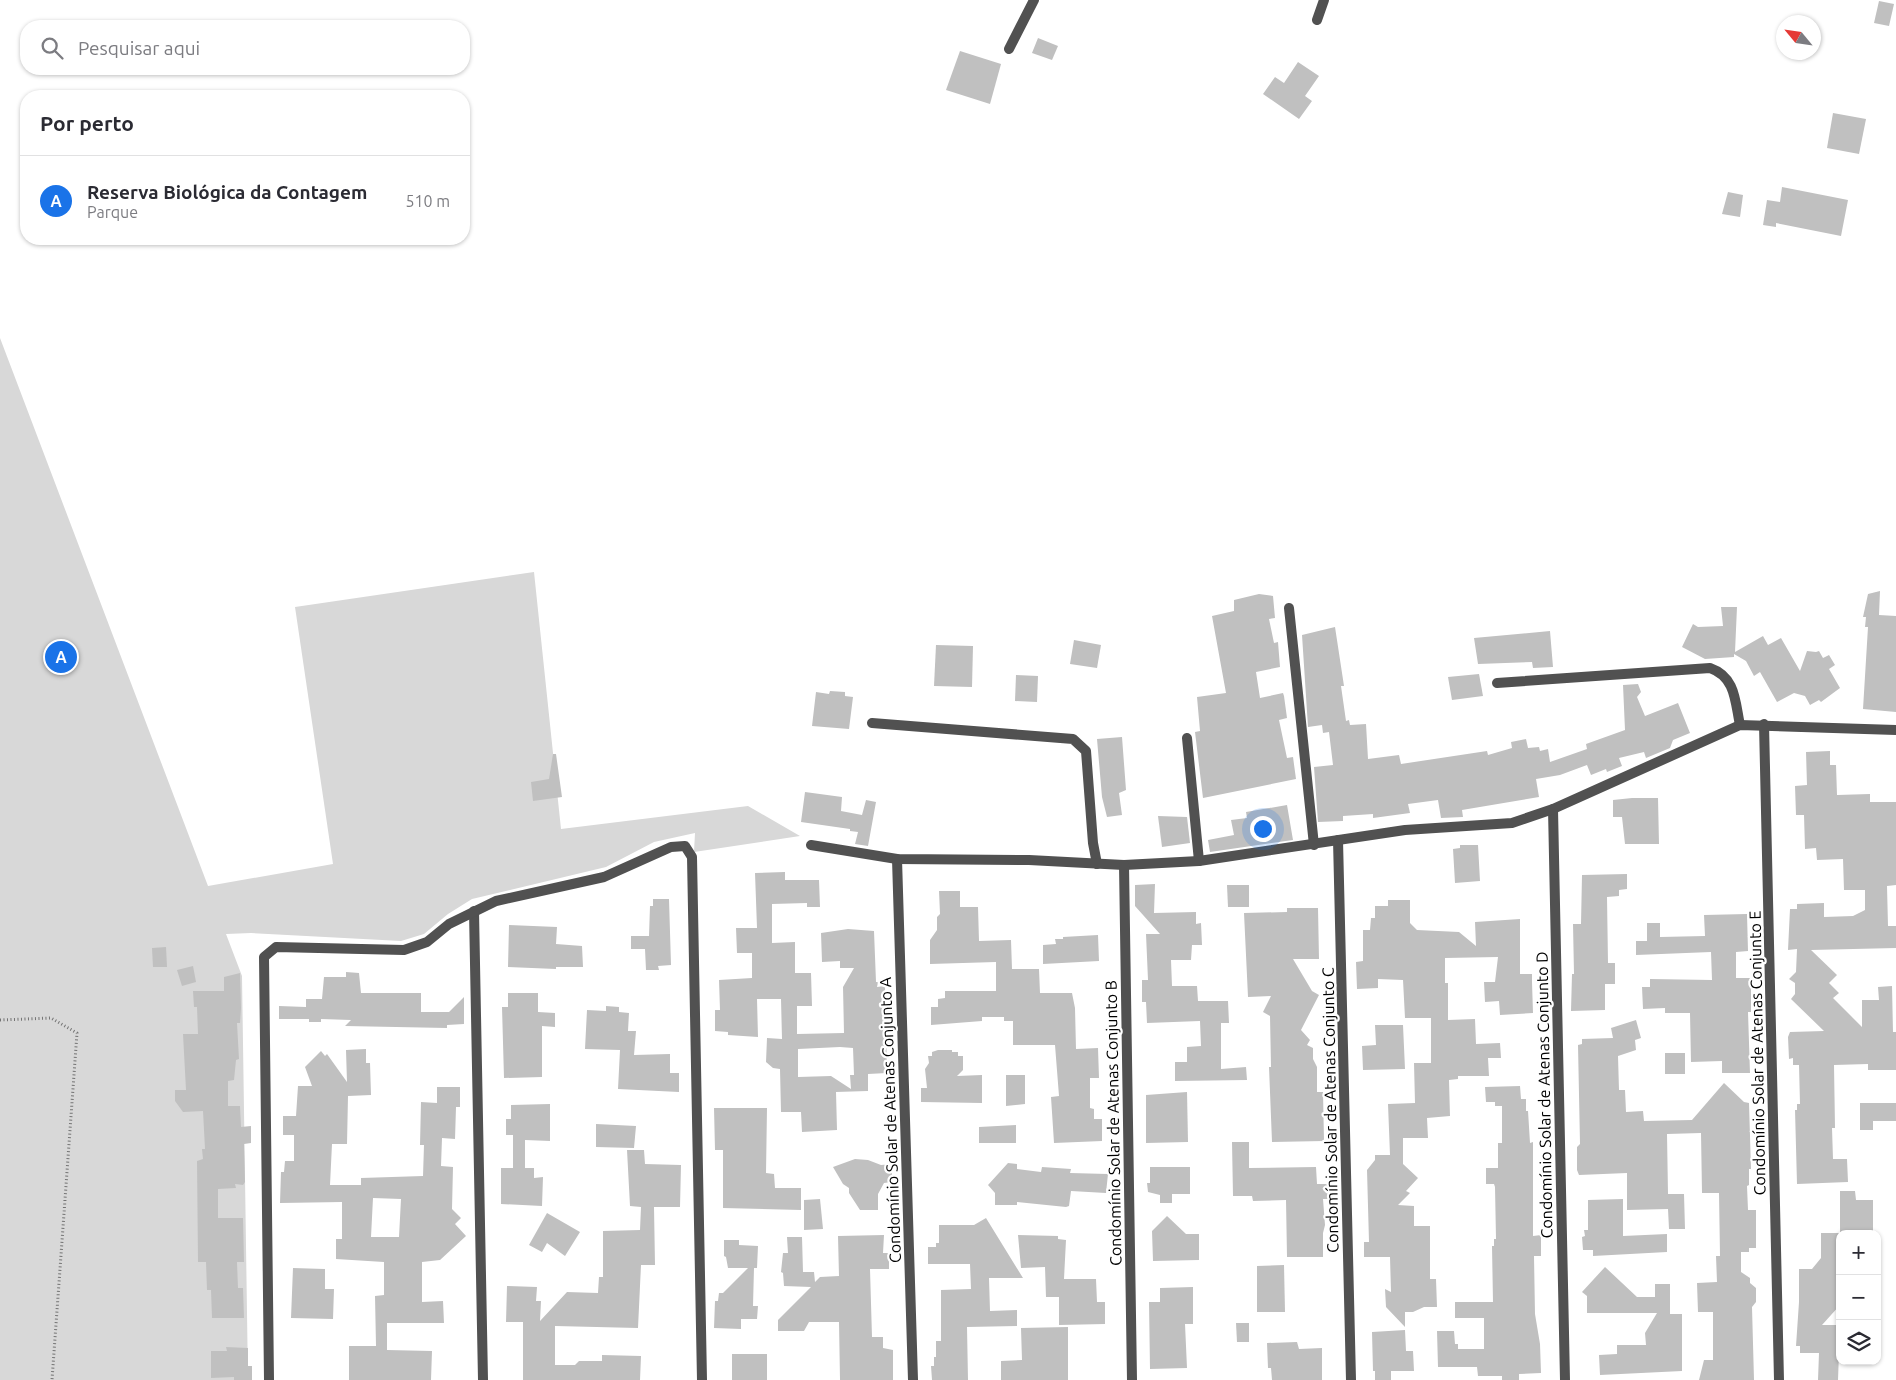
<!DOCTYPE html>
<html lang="pt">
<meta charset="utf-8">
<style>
:root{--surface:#fff;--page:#f2f2f3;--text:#2b2b33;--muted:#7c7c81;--line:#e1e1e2;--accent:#1a73e8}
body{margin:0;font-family:Ubuntu,sans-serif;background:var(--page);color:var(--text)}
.controls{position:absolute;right:15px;bottom:15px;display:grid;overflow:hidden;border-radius:10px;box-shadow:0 1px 4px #0004}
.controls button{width:45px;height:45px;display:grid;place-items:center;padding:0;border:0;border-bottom:1px solid var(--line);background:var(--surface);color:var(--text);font:25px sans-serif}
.compass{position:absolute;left:1776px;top:15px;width:45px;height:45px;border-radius:50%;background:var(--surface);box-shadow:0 1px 4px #0004;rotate:299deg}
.you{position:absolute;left:1262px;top:828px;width:18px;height:18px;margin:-12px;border:4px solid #fff;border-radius:50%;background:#1a73e8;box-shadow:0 0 0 8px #1a73e833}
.badge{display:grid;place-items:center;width:32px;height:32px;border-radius:50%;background:var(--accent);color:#fff;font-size:16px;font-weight:700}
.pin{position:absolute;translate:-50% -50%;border:2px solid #fff;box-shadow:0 1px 5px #0006}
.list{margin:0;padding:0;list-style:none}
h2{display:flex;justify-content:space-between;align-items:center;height:65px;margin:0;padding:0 20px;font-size:21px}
h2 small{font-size:16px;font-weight:400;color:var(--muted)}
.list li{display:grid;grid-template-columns:32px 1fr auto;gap:15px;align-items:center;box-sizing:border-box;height:90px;padding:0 20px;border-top:1px solid var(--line)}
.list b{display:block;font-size:19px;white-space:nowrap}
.list p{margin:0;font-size:16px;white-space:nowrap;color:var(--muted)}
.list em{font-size:16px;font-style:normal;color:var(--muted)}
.icon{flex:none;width:28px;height:28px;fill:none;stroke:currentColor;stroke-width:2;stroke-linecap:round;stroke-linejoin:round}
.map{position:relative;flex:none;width:1896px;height:1380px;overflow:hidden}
.search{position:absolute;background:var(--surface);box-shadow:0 1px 4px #0004;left:20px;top:20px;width:450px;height:55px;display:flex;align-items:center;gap:12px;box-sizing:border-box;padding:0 18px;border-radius:20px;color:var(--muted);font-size:19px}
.panel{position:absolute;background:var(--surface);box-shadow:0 1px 4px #0004;left:20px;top:90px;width:450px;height:155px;border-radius:20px}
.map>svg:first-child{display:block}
.green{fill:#d8d8d8}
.building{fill:#c0c0c0;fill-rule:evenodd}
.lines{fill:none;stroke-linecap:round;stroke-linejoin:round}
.path{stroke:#737373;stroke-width:3;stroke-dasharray:1 2.5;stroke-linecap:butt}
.minor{stroke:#515151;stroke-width:10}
.labels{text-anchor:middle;stroke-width:4.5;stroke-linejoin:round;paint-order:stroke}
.street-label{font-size:16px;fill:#000;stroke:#fff}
</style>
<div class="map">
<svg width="1896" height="1380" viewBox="0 0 1896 1380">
<rect width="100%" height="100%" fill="#fff"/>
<polygon class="green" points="0,338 208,886 333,864 295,607 534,572 561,829 748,806 800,836 694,852 695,833 654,842 606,867 472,899 448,914 424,934 401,941 251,933 226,934 242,976 248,1380 0,1380"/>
<g class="building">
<polygon points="1879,1 1894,4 1889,26 1874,23"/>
<polygon points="1038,38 1058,46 1052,60 1032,53"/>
<polygon points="960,51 1001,64 990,104 946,90"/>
<polygon points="1298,62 1319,76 1305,96 1312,101 1299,119 1263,94 1275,77 1284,83"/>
<polygon points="1833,113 1866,119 1859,154 1827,148"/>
<polygon points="1782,187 1848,200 1841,236 1776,223 1776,227 1763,225 1767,200 1780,202"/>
<polygon points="1728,192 1743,195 1740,217 1722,214"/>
<polygon points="1880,591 1879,615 1896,616 1896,712 1863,709 1868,627 1865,627 1866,617 1863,617 1868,594"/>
<polygon points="1259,594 1273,596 1275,618 1269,619 1274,643 1278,642 1280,667 1256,672 1260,698 1283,693 1284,696 1287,718 1279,720 1287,758 1293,757 1296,779 1203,798 1195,732 1200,731 1197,697 1226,693 1212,616 1234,611 1234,600"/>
<polygon points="1721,607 1737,607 1735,652 1763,636 1768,645 1781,638 1800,671 1807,651 1816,652 1819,651 1823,658 1829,655 1835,665 1829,669 1840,688 1821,702 1819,700 1810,705 1805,696 1794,693 1777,702 1760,672 1754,676 1746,661 1734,654 1734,657 1705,659 1682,647 1693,624 1698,627 1723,626"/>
<polygon points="1335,627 1344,686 1341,686 1346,721 1349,720 1350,725 1366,724 1368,759 1399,755 1401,764 1487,751 1488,755 1512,748 1511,742 1526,739 1528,748 1539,747 1540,751 1548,749 1550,762 1587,749 1586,744 1625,730 1623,685 1638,684 1641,692 1637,697 1645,716 1678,703 1690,733 1673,740 1670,748 1646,758 1644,752 1619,758 1622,766 1607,772 1606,769 1591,775 1587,765 1560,775 1536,779 1539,797 1462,810 1463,817 1441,818 1438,800 1408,804 1410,813 1373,818 1373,814 1343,816 1343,821 1318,822 1314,767 1333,765 1329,732 1323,733 1322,725 1308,727 1302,635"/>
<polygon points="1550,631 1553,667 1533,668 1532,662 1478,664 1474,638"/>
<polygon points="1074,640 1101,645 1097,668 1070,664"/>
<polygon points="936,645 973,646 972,687 934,686"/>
<polygon points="1479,674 1483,696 1452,700 1448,677"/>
<polygon points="1016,675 1038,676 1037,702 1015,701"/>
<polygon points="830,691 845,692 845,696 853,697 849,729 812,726 816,692 829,694"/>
<polygon points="1122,737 1126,790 1119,793 1122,815 1107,817 1102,797 1097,739"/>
<polygon points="1830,751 1830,765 1836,765 1837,795 1870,794 1870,802 1896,802 1896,885 1887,886 1888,926 1896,926 1896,948 1811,950 1837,975 1829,983 1839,993 1833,998 1862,1027 1862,1000 1879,1000 1878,987 1892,986 1893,1032 1896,1032 1896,1070 1868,1070 1868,1064 1834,1065 1835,1128 1832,1128 1833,1159 1847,1159 1848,1182 1797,1184 1795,1110 1797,1110 1797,1104 1800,1104 1799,1065 1793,1065 1793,1058 1789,1059 1788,1037 1790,1032 1824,1031 1791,999 1795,994 1795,983 1789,979 1796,972 1797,949 1788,950 1790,909 1797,909 1797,904 1824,903 1824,917 1853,916 1865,910 1865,890 1844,890 1843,859 1817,860 1816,848 1805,849 1804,815 1796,815 1795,786 1807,785 1806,752"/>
<polygon points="553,754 556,754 562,797 533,801 531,782 549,779"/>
<polygon points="805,792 842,797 841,811 862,815 866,800 876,802 868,846 855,844 858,832 850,831 850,829 801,822"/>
<polygon points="1632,798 1658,798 1659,844 1625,844 1622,817 1613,817 1613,800"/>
<polygon points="1287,805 1293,840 1210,852 1208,840 1234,835 1231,820 1247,818 1246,812"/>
<polygon points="1158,816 1187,817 1190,843 1162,847"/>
<polygon points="1460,845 1478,845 1480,881 1455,883 1453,849 1460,848"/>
<path d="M785,872V880H819L820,907H807V903L772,904V943L795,942V973H811L812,1006H797V1034L844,1033L843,987L854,968H840V961L822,962L821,933L848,929L874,931L876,982H878L877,987L885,986L887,1073L868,1074V1091L836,1092L837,1130L802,1132L801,1112H781L780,1069L773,1068L766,1062L767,1038L782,1039L781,999H757L758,1037L728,1035V1032L715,1031V1010H720L719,980L752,978V953H737L736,928H757L755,873ZM840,1047L853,1048L854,1075H850L851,1089L831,1076L798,1077V1049Z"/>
<polygon points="1627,874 1627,889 1619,890 1619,896 1607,897 1608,963 1615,963 1615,984 1605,984 1605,1010 1571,1011 1572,974 1574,974 1573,924 1581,924 1582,875"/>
<polygon points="1155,884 1154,913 1196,912 1196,924 1201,923 1202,945 1192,945 1191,960 1171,960 1172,986 1197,986 1198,1001 1228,1001 1229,1023 1221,1023 1221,1069 1246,1067 1247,1080 1175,1081 1175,1062 1187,1062 1187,1047 1201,1046 1200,1021 1147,1023 1146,1002 1142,1002 1142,980 1148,980 1146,934 1160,934 1135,906 1135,885"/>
<polygon points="1227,885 1249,885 1249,907 1228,907"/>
<polygon points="939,891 960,891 960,907 978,907 979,941 1011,940 1012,969 1039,969 1040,993 1072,993 1075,1008 1076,1049 1098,1048 1099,1078 1090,1078 1090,1108 1094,1109 1094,1119 1102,1119 1102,1141 1054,1143 1051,1097 1059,1096 1055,1045 1013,1045 1013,1021 1004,1021 1004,1017 982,1017 982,1021 931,1025 931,1007 938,1007 938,999 945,998 945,991 996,991 996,962 930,964 930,940 937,930 937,917 940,914"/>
<polygon points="653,899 669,899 671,965 658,966 659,970 646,970 645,949 631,949 631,936 649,936 650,906 653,906"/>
<polygon points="1388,900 1410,900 1410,923 1417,930 1459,932 1476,946 1475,922 1520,919 1520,974 1532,974 1532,982 1533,1013 1500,1015 1499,1001 1485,1002 1484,982 1495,982 1498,957 1445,958 1445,983 1448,983 1448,1020 1475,1019 1476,1044 1500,1043 1501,1058 1488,1058 1489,1076 1458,1076 1458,1079 1449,1080 1450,1116 1427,1118 1428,1138 1403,1138 1403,1164 1418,1178 1406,1191 1410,1193 1398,1205 1414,1206 1414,1226 1430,1226 1430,1279 1436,1279 1437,1307 1424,1307 1413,1312 1405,1312 1405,1327 1386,1307 1385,1289 1391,1292 1390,1257 1364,1257 1364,1242 1369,1242 1367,1170 1375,1160 1375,1155 1390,1155 1388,1104 1415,1103 1414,1063 1431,1063 1431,1018 1405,1018 1403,980 1378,979 1378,988 1357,989 1356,962 1363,961 1363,930 1370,930 1371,918 1375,918 1375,906 1388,906"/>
<polygon points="1287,908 1318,908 1319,959 1293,959 1312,991 1319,995 1301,1030 1310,1040 1307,1045 1313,1048 1313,1059 1317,1067 1317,1092 1323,1092 1324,1141 1272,1142 1269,1067 1271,1067 1270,1016 1263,1012 1271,996 1248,997 1244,913 1287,912"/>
<polygon points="1747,914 1748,951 1736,952 1736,978 1751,978 1751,1012 1748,1012 1750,1073 1722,1073 1722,1061 1691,1062 1690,1013 1665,1013 1665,1008 1643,1009 1642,987 1650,987 1650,979 1712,980 1711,952 1636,955 1636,941 1647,941 1647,923 1660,923 1660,937 1705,936 1704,915"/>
<polygon points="509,925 557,927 556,944 582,946 583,967 556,967 556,969 508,967"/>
<polygon points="1098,935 1099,961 1043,964 1043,945 1056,944 1055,939 1063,939 1063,937"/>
<polygon points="166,947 167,967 153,967 152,948"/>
<polygon points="193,966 196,982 182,986 177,970"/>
<polygon points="346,972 359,973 361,993 421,993 421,1012 449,1012 464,997 464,1024 447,1025 447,1028 345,1026 351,1020 321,1019 321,1022 309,1022 309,1019 279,1019 279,1006 306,1007 306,999 322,999 324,977 346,977"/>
<polygon points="240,973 241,1008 240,1023 237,1023 239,1059 236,1060 234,1080 228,1081 228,1106 240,1106 241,1127 251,1126 251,1143 244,1144 245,1182 243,1185 235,1184 236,1188 218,1189 218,1218 243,1218 244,1262 237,1262 238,1288 243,1288 244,1318 212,1318 211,1290 207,1290 206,1262 198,1262 197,1161 203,1159 202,1149 205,1149 203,1111 183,1112 175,1101 175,1090 186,1090 183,1034 198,1034 197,1007 194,1007 193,991 224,991 224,977"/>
<polygon points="508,993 538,993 538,1012 555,1013 555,1027 542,1026 542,1077 504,1078 502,1007 508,1007"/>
<polygon points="606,1006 619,1007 619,1012 629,1013 628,1031 636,1031 634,1055 670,1054 670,1073 679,1073 679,1092 618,1089 620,1050 585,1049 587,1010 606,1011"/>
<polygon points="1636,1020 1641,1038 1635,1040 1636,1050 1618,1056 1619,1090 1625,1090 1626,1112 1643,1111 1644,1121 1692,1120 1724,1083 1744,1102 1749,1103 1751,1169 1749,1169 1749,1185 1747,1186 1748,1210 1756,1210 1756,1248 1749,1248 1749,1252 1741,1252 1741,1272 1750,1278 1750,1283 1756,1288 1756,1302 1752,1307 1754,1380 1699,1380 1704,1360 1713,1360 1713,1312 1698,1312 1697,1283 1717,1282 1716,1256 1720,1256 1719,1193 1702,1193 1701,1133 1667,1134 1668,1194 1684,1194 1685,1229 1669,1229 1668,1209 1627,1210 1627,1173 1579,1175 1577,1170 1577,1147 1580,1144 1578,1045 1582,1044 1582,1039 1613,1038 1611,1028"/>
<polygon points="1375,1025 1403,1025 1405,1069 1363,1070 1362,1046 1376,1045"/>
<path d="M366,1049V1063H370L371,1095L348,1096L347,1144H332L330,1185H361V1178L423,1176L424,1145H420L421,1102L437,1103V1087H460V1107H456L455,1139L442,1138L441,1166L453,1167L452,1209L461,1218L455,1224L466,1236L440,1260L422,1262V1302L443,1301L444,1323H387V1350L432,1351L431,1380H349V1346H376L375,1296L384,1295V1262L336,1259V1239H342V1202L280,1203L281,1172H284L285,1161H294V1135H283V1116H296L298,1086H312L305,1067L321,1051L325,1056L327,1054L347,1082L346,1050ZM373,1198L401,1199L399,1237H371Z"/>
<polygon points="938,1050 952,1050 952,1052 958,1052 958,1056 963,1056 963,1070 957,1076 982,1075 982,1103 921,1102 921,1088 927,1088 925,1069 929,1063 928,1056 932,1056 932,1052"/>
<rect x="1665" y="1053" width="20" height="21"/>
<polygon points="1006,1075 1025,1075 1025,1104 1006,1106"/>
<polygon points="1520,1086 1521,1099 1526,1099 1526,1111 1528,1111 1530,1143 1533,1142 1533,1236 1541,1235 1541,1256 1534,1256 1535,1314 1540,1344 1541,1373 1519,1374 1519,1380 1502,1380 1502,1376 1478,1376 1477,1367 1438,1367 1437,1331 1454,1331 1455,1344 1458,1344 1458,1349 1484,1349 1484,1318 1455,1318 1455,1302 1493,1302 1492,1246 1494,1246 1494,1239 1496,1239 1495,1187 1494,1184 1486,1184 1486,1168 1498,1168 1498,1143 1502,1143 1502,1106 1495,1106 1495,1102 1486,1102 1485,1087"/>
<polygon points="1187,1092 1188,1142 1146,1143 1146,1095"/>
<polygon points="1860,1103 1896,1103 1896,1121 1873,1121 1873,1130 1860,1130"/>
<polygon points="550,1104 550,1141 525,1140 525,1168 534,1168 534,1178 543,1177 542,1206 501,1204 501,1168 513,1168 513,1135 506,1135 506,1119 511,1119 511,1105"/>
<polygon points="714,1108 767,1108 766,1173 774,1174 775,1188 801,1188 801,1210 723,1208 723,1150 715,1150"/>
<polygon points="596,1124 636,1126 634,1148 596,1147"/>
<polygon points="1016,1125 1016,1143 979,1143 979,1127"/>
<polygon points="1232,1142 1249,1142 1249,1168 1316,1167 1317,1184 1331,1184 1331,1199 1323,1199 1325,1225 1323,1233 1323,1257 1287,1257 1286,1200 1253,1201 1252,1196 1233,1196"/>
<polygon points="627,1150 644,1150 645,1164 681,1165 680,1207 654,1207 655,1265 641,1265 638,1328 555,1326 555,1365 575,1365 579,1361 602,1361 602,1355 641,1356 640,1380 523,1380 523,1322 506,1322 507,1286 537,1287 536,1301 541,1301 540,1321 567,1292 598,1293 599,1277 603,1277 603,1231 640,1230 641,1207 630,1206"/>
<polygon points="855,1159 868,1160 881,1165 892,1164 892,1182 884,1183 878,1194 878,1210 860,1210 849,1193 849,1188 843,1184 833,1167"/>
<polygon points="1008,1163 1017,1164 1017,1169 1041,1172 1042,1167 1071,1169 1070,1173 1108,1174 1106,1193 1071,1191 1069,1206 1066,1207 1017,1202 1017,1205 995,1205 995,1193 988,1185"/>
<polygon points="1150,1167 1190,1167 1190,1194 1172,1194 1172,1203 1160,1203 1160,1195 1148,1192 1147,1183 1150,1183"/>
<polygon points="1840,1191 1855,1191 1856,1200 1873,1200 1873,1234 1840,1234"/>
<polygon points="820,1199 823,1229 804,1230 804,1200"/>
<polygon points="1623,1199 1623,1236 1667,1234 1667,1252 1593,1256 1593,1250 1583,1250 1582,1237 1585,1236 1584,1230 1588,1230 1588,1200"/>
<polygon points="547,1213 580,1232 565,1256 547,1243 542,1252 529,1245"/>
<polygon points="1167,1216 1186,1234 1199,1234 1199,1260 1153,1261 1152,1231"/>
<polygon points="986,1218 1023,1278 989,1278 990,1311 1017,1310 1017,1326 967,1327 968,1380 932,1380 931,1366 934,1366 934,1357 936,1357 936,1341 941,1341 941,1290 971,1289 970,1264 928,1264 928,1247 936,1247 936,1243 939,1243 939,1225 974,1225"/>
<polygon points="1821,1233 1840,1233 1840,1305 1822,1325 1840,1325 1838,1380 1818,1380 1819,1353 1800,1353 1800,1346 1796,1346 1799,1302 1799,1269 1812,1269 1821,1258"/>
<polygon points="884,1235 883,1253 889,1253 889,1269 870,1269 872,1337 883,1337 883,1348 893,1350 893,1380 840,1380 839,1322 809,1322 804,1331 778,1331 778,1320 811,1287 784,1286 783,1273 781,1272 783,1253 788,1253 787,1237 802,1237 803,1272 814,1272 815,1282 820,1277 839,1276 838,1236"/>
<polygon points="1018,1235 1058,1236 1058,1239 1066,1240 1064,1279 1096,1279 1097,1302 1105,1302 1105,1324 1059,1325 1059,1297 1046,1297 1045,1267 1021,1268"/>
<polygon points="724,1240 739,1240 739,1245 758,1246 757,1268 754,1268 753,1306 758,1306 757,1319 741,1319 741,1329 714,1328 715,1301 718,1301 719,1293 723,1293 748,1268 728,1268 726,1257 724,1256"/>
<polygon points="1284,1265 1285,1312 1257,1312 1257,1266"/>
<polygon points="1605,1267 1637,1297 1655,1297 1655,1284 1670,1284 1670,1314 1682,1314 1682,1371 1600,1375 1599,1355 1617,1354 1617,1345 1646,1345 1645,1333 1657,1313 1587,1313 1587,1296 1582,1292"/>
<polygon points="293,1268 325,1269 325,1289 334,1289 333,1319 291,1318"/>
<polygon points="1193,1287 1193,1324 1185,1324 1187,1368 1150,1369 1149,1302 1160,1302 1160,1288"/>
<polygon points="1236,1323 1249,1323 1249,1342 1237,1342"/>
<polygon points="1068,1327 1068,1380 1001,1380 1001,1361 1022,1360 1021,1328"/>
<polygon points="1405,1330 1406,1351 1413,1351 1414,1371 1391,1371 1391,1380 1375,1380 1375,1371 1373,1371 1372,1332"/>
<polygon points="1297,1342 1299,1349 1322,1348 1322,1380 1272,1380 1271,1368 1268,1368 1267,1343"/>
<polygon points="226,1347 248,1348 248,1366 252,1366 252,1380 234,1380 234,1377 211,1378 211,1351 227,1351"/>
<rect x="732" y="1354" width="35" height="26"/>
</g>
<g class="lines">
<polyline class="path" points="0,1020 51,1018 77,1033 52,1380"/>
<g class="minor">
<polyline points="1317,20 1324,0"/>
<polyline points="1009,49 1034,0"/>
<polyline points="1289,608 1314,845"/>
<path d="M1497,683L1710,668C1736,677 1735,702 1740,725"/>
<polyline points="872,723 1073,739 1086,751 1093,843 1097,864"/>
<polyline points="1764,724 1779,1380"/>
<polyline points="1187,738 1199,861"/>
<polyline points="1553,809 1565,1380"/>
<polyline points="1338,840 1351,1380"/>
<polyline points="811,845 897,859 1029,860 1124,865 1199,861 1405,830 1512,823 1553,809 1740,725 1896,730"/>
<polyline points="897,859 913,1380"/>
<polyline points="1124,865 1132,1380"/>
<polyline points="474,911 483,1380"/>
<polyline points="269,1380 264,957 276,947 404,950 427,942 449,924 496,901 604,877 671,847 685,846 692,857 702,1380"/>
</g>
</g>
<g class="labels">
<g class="street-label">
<text transform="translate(1757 1053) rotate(-91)" y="6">Condomínio Solar de Atenas Conjunto E</text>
<text transform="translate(1544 1095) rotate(-91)" y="6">Condomínio Solar de Atenas Conjunto D</text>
<text transform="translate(1330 1110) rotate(-91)" y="6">Condomínio Solar de Atenas Conjunto C</text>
<text transform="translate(890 1120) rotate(-92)" y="6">Condomínio Solar de Atenas Conjunto A</text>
<text transform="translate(1113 1123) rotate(-91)" y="6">Condomínio Solar de Atenas Conjunto B</text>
</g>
</g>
</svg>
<div class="controls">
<button>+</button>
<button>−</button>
<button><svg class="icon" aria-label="layers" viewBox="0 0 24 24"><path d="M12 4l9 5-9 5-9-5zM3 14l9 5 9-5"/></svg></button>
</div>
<svg class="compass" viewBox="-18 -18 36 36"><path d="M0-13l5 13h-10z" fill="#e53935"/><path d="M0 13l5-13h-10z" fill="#7c7c81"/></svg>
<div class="you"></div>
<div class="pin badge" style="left:61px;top:657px">A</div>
<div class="search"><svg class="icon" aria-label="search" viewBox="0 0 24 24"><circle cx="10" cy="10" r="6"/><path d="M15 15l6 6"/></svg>Pesquisar aqui</div>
<section class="panel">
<h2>Por perto<small></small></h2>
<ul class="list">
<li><span class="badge">A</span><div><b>Reserva Biológica da Contagem</b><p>Parque</p></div><em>510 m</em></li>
</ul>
</section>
</div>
